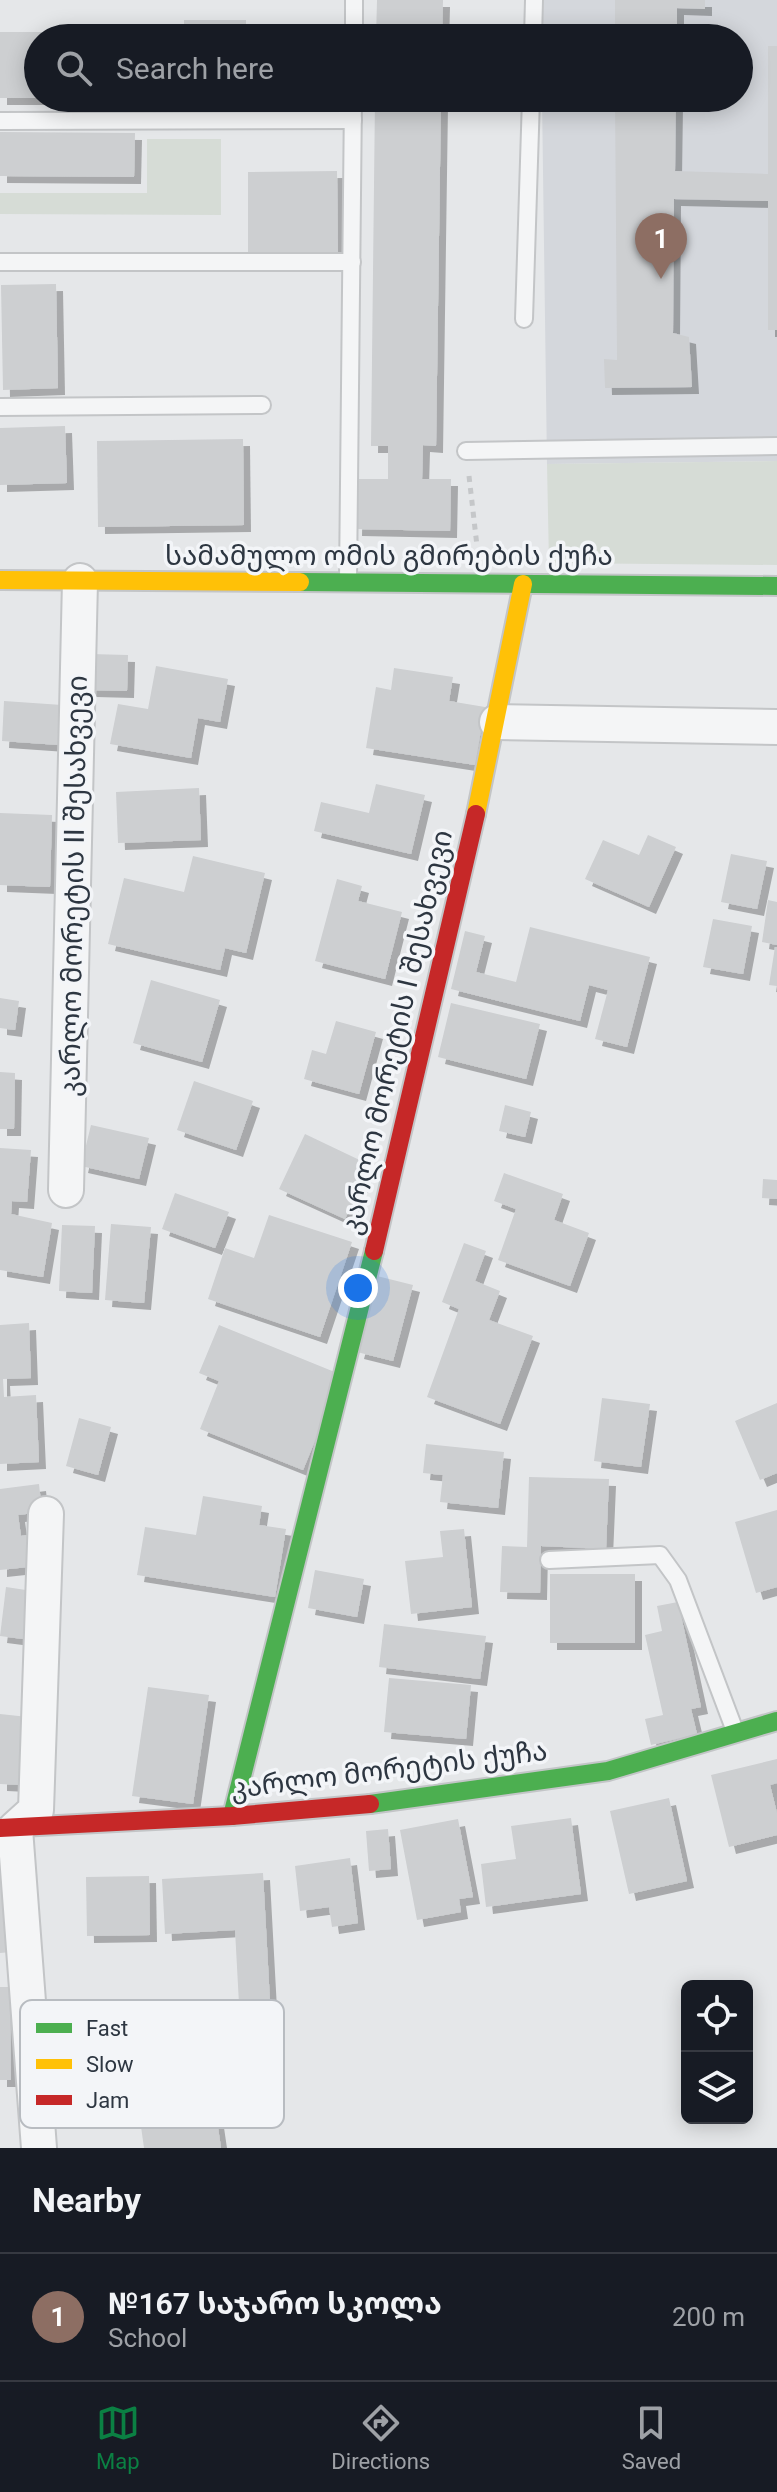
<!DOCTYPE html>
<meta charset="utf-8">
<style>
:root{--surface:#171b24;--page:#242831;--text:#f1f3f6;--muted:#9ea1a6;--line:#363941;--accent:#0b8043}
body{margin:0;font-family:Roboto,"Noto Sans Georgian",sans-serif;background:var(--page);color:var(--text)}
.controls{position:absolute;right:24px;bottom:24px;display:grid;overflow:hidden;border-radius:12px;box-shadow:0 4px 20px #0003}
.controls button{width:72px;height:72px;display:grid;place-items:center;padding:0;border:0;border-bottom:2px solid var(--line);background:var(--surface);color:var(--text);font:40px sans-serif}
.you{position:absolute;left:358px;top:1288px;width:28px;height:28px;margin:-20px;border:6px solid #fff;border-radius:50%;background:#1a73e8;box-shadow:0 0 0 12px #1a73e833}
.badge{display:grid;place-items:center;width:52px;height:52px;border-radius:50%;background:var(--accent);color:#fff;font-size:26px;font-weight:700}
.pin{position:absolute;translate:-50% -66px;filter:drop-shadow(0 2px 4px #0008)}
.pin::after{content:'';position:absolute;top:42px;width:28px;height:24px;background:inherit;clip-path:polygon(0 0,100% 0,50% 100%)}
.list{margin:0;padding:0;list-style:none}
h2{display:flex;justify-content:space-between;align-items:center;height:104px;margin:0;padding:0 32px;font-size:34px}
h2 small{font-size:26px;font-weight:400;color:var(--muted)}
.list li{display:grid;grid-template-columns:52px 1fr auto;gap:24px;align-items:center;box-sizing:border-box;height:128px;padding:0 32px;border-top:2px solid var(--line)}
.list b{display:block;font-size:30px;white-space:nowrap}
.list p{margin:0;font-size:26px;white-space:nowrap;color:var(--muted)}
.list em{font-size:26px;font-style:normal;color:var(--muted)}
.icon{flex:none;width:44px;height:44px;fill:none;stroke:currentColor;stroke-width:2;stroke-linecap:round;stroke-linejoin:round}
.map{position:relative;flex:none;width:777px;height:2148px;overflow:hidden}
.search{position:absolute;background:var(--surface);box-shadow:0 4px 20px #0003;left:24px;right:24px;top:24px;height:88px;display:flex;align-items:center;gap:20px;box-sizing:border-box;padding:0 28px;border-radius:44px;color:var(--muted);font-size:30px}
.sheet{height:232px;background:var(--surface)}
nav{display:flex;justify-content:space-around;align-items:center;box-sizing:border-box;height:112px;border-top:2px solid var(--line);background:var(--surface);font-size:22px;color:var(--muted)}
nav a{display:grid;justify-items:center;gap:4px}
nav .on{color:var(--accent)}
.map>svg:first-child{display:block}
.built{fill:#d4d7dc}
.green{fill:#d6dcd6}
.building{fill:#cdcfd1;filter:url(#shadow)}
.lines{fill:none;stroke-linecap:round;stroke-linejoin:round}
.lane-casing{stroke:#c3c5c7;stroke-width:20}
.street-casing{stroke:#c3c5c7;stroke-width:38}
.fast-casing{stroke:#c3c5c7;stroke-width:22}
.slow-casing{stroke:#c3c5c7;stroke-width:22}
.jam-casing{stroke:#c3c5c7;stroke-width:22}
.path{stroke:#c5c7c9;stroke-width:5;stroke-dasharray:6 6;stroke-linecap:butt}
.lane{stroke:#f4f5f6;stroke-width:16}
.street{stroke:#f4f5f6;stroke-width:34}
.fast{stroke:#4caf50;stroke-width:18}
.slow{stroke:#ffc107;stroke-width:18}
.jam{stroke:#c62828;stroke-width:18}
.labels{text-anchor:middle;stroke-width:7;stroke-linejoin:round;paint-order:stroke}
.street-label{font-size:28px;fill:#2d3641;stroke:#f3f5f8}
.key{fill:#f3f5f8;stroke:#b8bcc1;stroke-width:2}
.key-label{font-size:22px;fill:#2d3641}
</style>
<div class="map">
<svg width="777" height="2148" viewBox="0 0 777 2148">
<defs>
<filter id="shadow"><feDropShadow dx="7" dy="7" stdDeviation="0" flood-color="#0004"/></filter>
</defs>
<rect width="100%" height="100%" fill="#e5e7e9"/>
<polygon class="built" points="541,0 777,0 777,461 547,464 542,98 739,98 739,38 541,38"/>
<g class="green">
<polygon points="147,139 221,139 221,215 0,214 0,193 147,193"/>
<polygon points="777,461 777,565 549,563 547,464"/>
</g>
<g class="building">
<polygon points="377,0 443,0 442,38 376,38"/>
<polygon points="615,0 705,0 705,9 677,8 677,38 615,38"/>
<rect x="184" y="20" width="62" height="18"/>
<polygon points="0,32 142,32 142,38 38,38 38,98 0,98"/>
<polygon points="768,46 777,46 777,330 768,330 768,201 674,199 673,333 689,337 692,387 605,388 604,359 617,360 615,98 676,98 675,171 768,174"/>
<polygon points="183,98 246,98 246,112 182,112"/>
<polygon points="375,98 441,98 436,446 423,445 422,479 451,479 450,531 355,529 356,479 388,479 388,446 371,446"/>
<polygon points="0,132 135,133 134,177 0,176"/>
<polygon points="337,171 338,252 248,252 248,172"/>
<polygon points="56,284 58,388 3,390 1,285"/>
<polygon points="65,426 67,483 0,485 0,428"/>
<polygon points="243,439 244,525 98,527 97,441"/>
<polygon points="90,654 128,655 127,691 89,690"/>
<polygon points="156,666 228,679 220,722 198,718 191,758 110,744 118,704 148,709"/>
<polygon points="394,668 453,677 449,701 485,707 475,765 366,748 376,687 391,690"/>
<polygon points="4,701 62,705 59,745 2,741"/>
<polygon points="376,784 425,795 411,854 314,831 321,802 369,813"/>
<polygon points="199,788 201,840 118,843 116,792"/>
<polygon points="0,813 52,815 50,887 0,885"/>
<polygon points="648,835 676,847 649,907 585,879 603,840 639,855"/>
<polygon points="731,854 767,861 757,909 721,902"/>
<polygon points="193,856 265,873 246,953 225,948 220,970 108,944 124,878 184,892"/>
<polygon points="337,879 362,886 358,901 402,912 385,979 315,961"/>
<polygon points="768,900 777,902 777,945 762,942"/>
<polygon points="713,919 752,926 743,974 703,967"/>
<polygon points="530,927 650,957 627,1047 595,1039 608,990 589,985 580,1021 451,989 465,931 485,936 476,972 516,982"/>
<polygon points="775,947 777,947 777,986 769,985"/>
<polygon points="151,980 220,1000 202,1062 133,1043"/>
<polygon points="0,998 19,1001 15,1030 0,1028"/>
<polygon points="451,1003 540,1024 526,1079 438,1057"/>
<polygon points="336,1021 376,1032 359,1094 304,1079 312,1050 326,1054"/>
<polygon points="0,1072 15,1073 14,1129 0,1129"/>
<polygon points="194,1081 253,1101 236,1150 177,1130"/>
<polygon points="505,1105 531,1112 525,1137 499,1131"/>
<polygon points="91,1125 149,1138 139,1179 81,1166"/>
<polygon points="305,1134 370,1165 345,1219 279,1189"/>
<polygon points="0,1148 31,1150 27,1202 12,1201 11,1214 52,1223 43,1277 0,1270"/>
<polygon points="504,1173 563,1194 554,1220 589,1233 570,1286 498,1260 516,1209 494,1201"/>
<polygon points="763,1179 777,1180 777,1199 762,1198"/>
<polygon points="175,1193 229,1212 215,1248 162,1229"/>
<polygon points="269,1215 352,1242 320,1337 208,1299 225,1248 254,1258"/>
<polygon points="111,1224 151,1227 144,1303 105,1300"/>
<polygon points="62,1225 95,1226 92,1293 59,1291"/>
<polygon points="464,1243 486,1251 475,1281 500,1291 489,1320 533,1336 500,1424 427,1397 459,1309 442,1302"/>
<polygon points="377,1276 413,1285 393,1361 357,1352"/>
<polygon points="29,1323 31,1378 3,1379 4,1397 36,1395 39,1462 0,1464 0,1325"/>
<polygon points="219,1325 342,1375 303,1470 200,1429 219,1381 199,1373"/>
<polygon points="602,1398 650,1404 641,1467 594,1461"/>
<polygon points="777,1403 777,1473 760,1480 735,1421"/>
<polygon points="79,1418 111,1427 98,1475 66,1466"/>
<polygon points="426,1444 504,1452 498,1508 440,1502 443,1475 423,1473"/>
<polygon points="529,1477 609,1479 606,1549 541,1546 540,1593 500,1592 502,1546 527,1547"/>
<polygon points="39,1484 42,1512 18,1515 21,1536 33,1534 37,1566 0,1570 0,1489"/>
<polygon points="203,1496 262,1506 259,1525 286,1529 275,1597 137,1575 145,1527 196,1535"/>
<polygon points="777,1510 777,1587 756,1593 735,1522"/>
<polygon points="464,1529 472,1607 411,1614 405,1561 443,1557 440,1531"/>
<polygon points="315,1570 364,1579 357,1617 308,1608"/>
<rect x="550" y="1574" width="85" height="69"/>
<polygon points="6,1587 39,1592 31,1640 0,1636"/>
<polygon points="678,1602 701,1707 691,1709 697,1734 651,1745 645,1719 663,1715 645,1635 662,1631 657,1606"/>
<polygon points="384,1624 486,1636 480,1679 379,1667"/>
<polygon points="389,1678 471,1685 466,1739 384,1732"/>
<polygon points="148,1687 209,1695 193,1804 132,1796"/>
<polygon points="0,1714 28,1717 21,1785 0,1784"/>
<polygon points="777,1759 777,1783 770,1785 777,1813 777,1835 729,1847 711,1775"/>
<polygon points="669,1798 687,1881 629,1894 610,1811"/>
<polygon points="571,1818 581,1894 486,1907 481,1864 516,1859 511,1826"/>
<polygon points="458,1819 473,1897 459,1899 461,1912 417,1920 400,1830"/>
<polygon points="388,1829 391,1869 369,1871 366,1831"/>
<polygon points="350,1858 358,1923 332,1927 329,1907 300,1911 295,1866"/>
<polygon points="263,1873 270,2002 239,2004 235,1930 165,1934 162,1879"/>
<polygon points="149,1876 150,1935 87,1936 86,1877"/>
<polygon points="0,1878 6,1878 11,1952 0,1953"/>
<polygon points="0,1987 10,1987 11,2080 0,2080"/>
<polygon points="211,2080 221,2148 144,2148 136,2091"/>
</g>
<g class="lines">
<g class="lane-casing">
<g id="lane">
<polyline points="354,38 354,0"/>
<polyline points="533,38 534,0"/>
<polyline points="0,121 353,120"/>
<polyline points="0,262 352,262"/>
<polyline points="524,319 531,98"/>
<polyline points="0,407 262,405"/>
<polyline points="466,451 777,446"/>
<polyline points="348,580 353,98"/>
<polyline points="549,1560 660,1555 678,1580 735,1731"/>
</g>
</g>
<g class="street-casing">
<g id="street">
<polyline points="497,722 777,727"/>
<polyline points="66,1190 80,581"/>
<polyline points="39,2148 15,1829 36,1810 46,1514"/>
</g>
</g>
<g class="fast-casing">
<g id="fast">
<polyline points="300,582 777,586"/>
<polyline points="370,1804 608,1771 777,1721"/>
<polyline points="232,1816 374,1251"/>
</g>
</g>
<g class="slow-casing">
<g id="slow">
<polyline points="0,580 300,582"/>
<polyline points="476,814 523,584"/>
</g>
</g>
<g class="jam-casing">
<g id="jam">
<polyline points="374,1251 476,814"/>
<polyline points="0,1828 232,1816 370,1804"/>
</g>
</g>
<polyline class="path" points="469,476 477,546"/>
<use href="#lane" class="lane"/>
<use href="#street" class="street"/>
<use href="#fast" class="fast"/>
<use href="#slow" class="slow"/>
<use href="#jam" class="jam"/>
</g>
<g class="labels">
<g class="street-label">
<text x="389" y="565">სამამულო ომის გმირების ქუჩა</text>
<text transform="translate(73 886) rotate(-89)" y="10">კარლო მორეტის II შესახვევი</text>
<text transform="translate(396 1032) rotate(-77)" y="10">კარლო მორეტის I შესახვევი</text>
<text transform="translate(389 1769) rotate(-7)" y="10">კარლო მორეტის ქუჩა</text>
</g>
</g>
<rect x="20" y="2000" width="264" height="128" rx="12" class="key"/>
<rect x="36" y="2023" width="36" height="10" fill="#4caf50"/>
<rect x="36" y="2059" width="36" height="10" fill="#ffc107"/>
<rect x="36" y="2095" width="36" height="10" fill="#c62828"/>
<g class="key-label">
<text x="86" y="2036">Fast</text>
<text x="86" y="2072">Slow</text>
<text x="86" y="2108">Jam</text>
</g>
</svg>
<div class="controls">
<button><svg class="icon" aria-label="locate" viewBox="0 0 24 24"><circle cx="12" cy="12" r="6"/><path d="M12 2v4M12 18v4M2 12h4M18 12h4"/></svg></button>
<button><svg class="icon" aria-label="layers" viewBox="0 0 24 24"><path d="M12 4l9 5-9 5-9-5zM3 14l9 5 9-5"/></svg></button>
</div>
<div class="you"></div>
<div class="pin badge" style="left:661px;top:279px;background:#8d6e63">1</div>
<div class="search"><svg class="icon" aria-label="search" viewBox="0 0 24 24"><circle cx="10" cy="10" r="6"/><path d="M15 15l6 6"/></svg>Search here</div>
</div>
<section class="sheet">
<h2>Nearby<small></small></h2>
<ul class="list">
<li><span class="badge" style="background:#8d6e63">1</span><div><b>№167 საჯარო სკოლა</b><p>School</p></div><em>200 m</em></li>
</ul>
</section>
<nav>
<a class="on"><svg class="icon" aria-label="map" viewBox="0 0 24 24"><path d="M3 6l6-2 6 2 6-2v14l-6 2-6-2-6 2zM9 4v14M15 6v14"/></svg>Map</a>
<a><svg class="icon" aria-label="directions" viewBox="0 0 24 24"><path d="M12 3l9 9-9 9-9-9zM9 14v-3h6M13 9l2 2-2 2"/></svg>Directions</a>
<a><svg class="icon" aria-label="saved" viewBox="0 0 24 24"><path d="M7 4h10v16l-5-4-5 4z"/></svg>Saved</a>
</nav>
